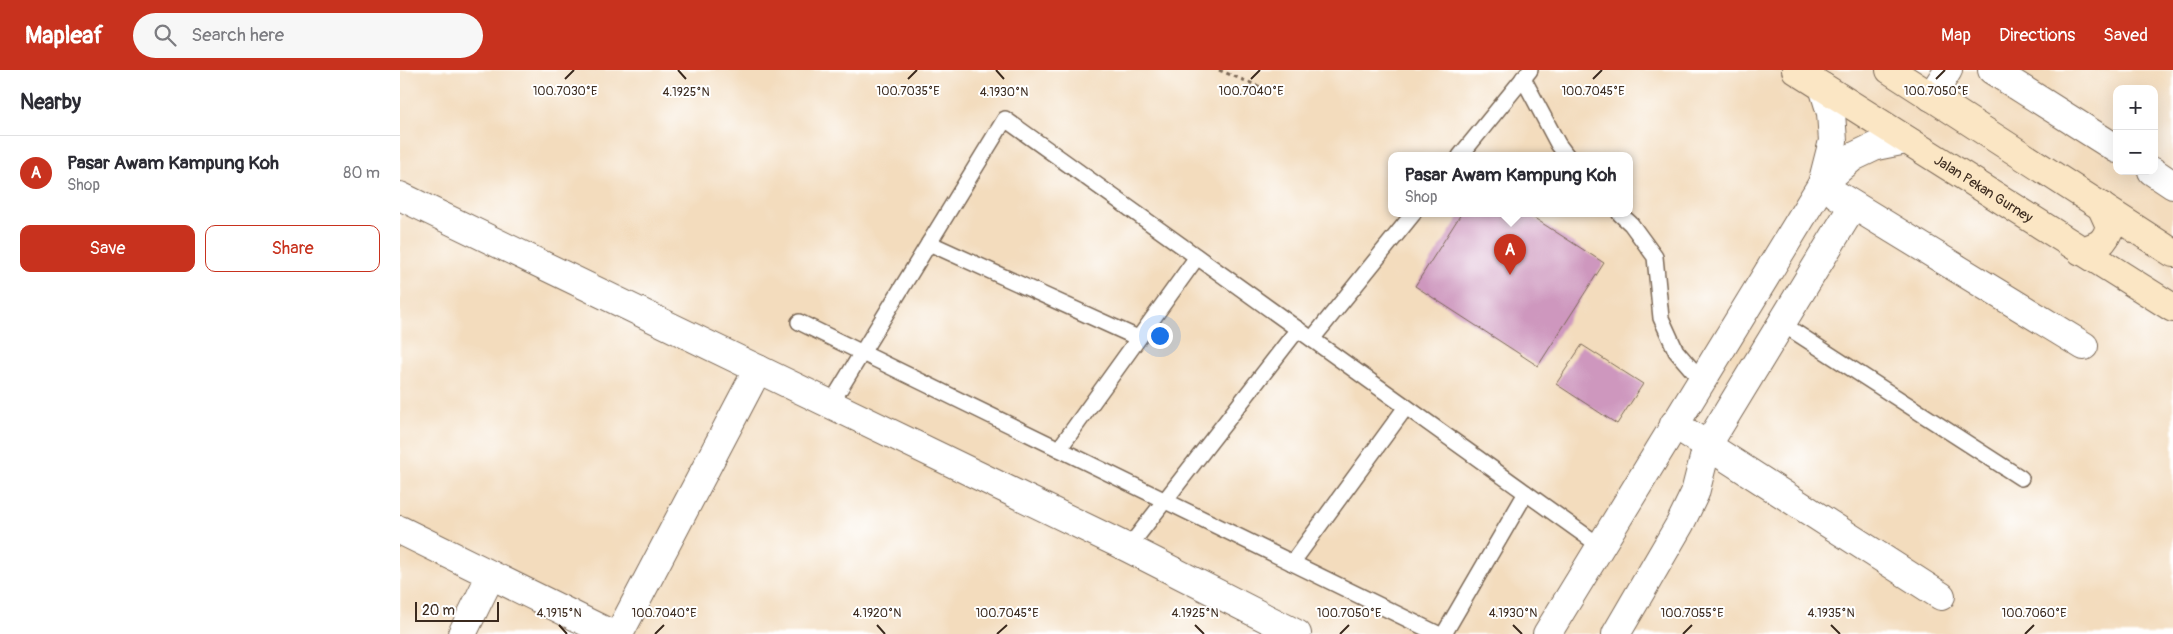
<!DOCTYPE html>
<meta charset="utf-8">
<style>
:root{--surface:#fff;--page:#f7f7f7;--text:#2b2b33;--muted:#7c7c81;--line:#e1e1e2;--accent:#c8321e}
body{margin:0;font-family:Pangolin,sans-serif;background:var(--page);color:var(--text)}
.controls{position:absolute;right:15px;top:15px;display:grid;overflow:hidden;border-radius:10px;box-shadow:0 5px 20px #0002}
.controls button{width:45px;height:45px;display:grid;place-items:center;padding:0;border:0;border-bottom:1px solid var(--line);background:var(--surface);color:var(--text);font:25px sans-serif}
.scale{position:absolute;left:15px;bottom:12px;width:84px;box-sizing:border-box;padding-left:5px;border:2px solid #3b2a1e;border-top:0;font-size:14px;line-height:18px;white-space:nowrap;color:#3b2a1e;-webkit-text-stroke:4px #fff;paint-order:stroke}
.you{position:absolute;left:759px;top:265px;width:18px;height:18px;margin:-12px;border:4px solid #fff;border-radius:50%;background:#1a73e8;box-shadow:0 0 0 8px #1a73e833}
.badge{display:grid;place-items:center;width:32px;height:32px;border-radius:50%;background:var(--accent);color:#fff;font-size:16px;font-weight:700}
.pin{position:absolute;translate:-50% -41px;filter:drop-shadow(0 1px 2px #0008)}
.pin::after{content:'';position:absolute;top:26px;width:18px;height:15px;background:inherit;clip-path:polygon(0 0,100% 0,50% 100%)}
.popup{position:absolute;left:988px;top:82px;width:245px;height:65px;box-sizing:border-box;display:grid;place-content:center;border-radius:10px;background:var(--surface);filter:drop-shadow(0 1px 4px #0005);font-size:16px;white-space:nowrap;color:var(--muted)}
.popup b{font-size:19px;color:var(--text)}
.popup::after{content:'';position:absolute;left:50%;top:100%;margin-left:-10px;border:10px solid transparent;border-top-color:var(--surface)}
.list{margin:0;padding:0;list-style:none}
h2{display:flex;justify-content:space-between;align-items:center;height:65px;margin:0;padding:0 20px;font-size:21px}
h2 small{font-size:16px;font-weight:400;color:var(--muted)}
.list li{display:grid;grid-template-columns:32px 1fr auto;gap:15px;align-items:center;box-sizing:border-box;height:75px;padding:0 20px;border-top:1px solid var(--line)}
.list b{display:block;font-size:19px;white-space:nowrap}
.list p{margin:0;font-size:16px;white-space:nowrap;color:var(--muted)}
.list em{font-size:16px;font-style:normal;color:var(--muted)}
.actions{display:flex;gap:10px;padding:15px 20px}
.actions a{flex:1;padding:11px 0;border:1px solid var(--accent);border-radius:10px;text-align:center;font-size:18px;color:var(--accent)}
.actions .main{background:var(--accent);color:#fff}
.icon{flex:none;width:28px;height:28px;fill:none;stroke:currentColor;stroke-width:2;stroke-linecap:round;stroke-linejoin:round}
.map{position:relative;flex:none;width:1773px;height:564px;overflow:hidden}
header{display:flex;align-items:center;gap:30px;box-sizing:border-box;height:70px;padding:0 25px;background:var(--accent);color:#fff}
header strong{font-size:24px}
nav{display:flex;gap:28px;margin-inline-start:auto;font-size:18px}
.search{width:350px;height:45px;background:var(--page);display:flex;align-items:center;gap:12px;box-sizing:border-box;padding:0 18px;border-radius:28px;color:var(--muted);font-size:19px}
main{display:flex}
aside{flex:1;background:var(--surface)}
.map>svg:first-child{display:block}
.building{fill:#ce97be}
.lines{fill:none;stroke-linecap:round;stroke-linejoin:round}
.lane-casing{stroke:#7b6856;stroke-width:18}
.street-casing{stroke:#7b6856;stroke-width:30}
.secondary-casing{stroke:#7b6856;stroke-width:30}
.path{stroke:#7b6856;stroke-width:3;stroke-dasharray:4 4;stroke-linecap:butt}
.lane{stroke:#fff;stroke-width:15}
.street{stroke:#fff;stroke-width:28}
.secondary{stroke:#fbe6c4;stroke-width:28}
.ticks{fill:none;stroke:#3b2a1e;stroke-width:2}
.labels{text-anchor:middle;stroke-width:4;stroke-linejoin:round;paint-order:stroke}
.street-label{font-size:14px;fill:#3b2a1e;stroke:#fff}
.ticks-label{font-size:12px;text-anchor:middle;fill:#3b2a1e;stroke:#fff;stroke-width:4;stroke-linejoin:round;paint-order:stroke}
</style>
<header>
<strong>Mapleaf</strong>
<div class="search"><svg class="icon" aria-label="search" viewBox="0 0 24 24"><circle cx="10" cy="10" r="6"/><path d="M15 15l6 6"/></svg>Search here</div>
<nav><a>Map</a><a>Directions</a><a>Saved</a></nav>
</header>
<main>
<aside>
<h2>Nearby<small></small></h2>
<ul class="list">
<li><span class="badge">A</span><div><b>Pasar Awam Kampung Koh</b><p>Shop</p></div><em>80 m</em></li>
</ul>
<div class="actions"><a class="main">Save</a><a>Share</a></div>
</aside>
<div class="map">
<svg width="1773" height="564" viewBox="0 0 1773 564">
<rect width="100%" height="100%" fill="#fff"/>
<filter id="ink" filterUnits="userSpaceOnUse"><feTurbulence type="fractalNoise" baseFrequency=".02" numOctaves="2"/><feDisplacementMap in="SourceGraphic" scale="10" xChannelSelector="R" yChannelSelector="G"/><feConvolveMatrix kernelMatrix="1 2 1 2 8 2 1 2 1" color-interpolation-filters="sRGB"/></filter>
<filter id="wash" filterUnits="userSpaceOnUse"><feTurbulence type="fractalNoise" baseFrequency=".0096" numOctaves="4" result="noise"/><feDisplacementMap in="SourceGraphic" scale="20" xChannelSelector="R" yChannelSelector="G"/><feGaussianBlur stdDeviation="1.12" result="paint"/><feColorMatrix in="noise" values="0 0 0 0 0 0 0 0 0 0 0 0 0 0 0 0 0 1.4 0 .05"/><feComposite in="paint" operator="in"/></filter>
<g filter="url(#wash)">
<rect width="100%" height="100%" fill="#f3dcbd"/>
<g id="blocks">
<g class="building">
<polygon points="1061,144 1128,144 1204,193 1138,296 1015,216"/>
<polygon points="1182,275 1243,314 1217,354 1156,314"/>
</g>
</g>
</g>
<g filter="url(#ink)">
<use href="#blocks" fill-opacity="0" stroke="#7b6856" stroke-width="1"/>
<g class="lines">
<g class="lane-casing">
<g id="lane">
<polyline points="1123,8 1158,74 1167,86"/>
<polyline points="1060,86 1130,0"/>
<polyline points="1220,144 1231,154 1255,187 1261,248 1276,281 1301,310"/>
<polyline points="529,173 738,268"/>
<polyline points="399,252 1038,564"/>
<polyline points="1381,253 1621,408"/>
<polyline points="912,269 1013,144"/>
<polyline points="430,335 605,49 1200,476"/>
<polyline points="659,379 797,187"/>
<polyline points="728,478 898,259"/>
<polyline points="892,493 1006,337"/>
<polyline points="1044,564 1126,423"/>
</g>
</g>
<g class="street-casing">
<g id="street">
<polyline points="1592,0 1717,79"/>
<polyline points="1531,27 1548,0"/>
<polyline points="1752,101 1773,115"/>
<polyline points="1422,114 1433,71 1431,43 1423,17"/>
<polyline points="1437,125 1684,276"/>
<polyline points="0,126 728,478 897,564"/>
<polyline points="1274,354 1541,526"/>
<polyline points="0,460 211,564"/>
<polyline points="62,564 91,505"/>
<polyline points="219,564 358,299"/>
<polyline points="1147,564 1422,114 1453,87 1476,76 1506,70"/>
<polyline points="1216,564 1280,454 1295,423 1307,376 1453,136"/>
</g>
</g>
<g class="secondary-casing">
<g id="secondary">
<path id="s1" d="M1396,0L1773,238"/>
<polyline points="1490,0 1773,183"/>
<path d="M1681,181C1698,176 1705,174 1710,156L1701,136"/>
</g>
</g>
<polyline class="path" points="819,0 863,18"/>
<use href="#lane" class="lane"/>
<use href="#street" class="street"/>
<use href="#secondary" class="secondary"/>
</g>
</g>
<path class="ticks" d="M278,0L286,9M596,0L604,9M165,9L174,0M508,9L517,0M851,9L860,0M1193,9L1202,0M1536,9L1545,0M159,555L167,564M477,555L485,564M795,555L804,564M1113,555L1122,564M1431,555L1440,564M255,564L264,555M597,564L607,555M940,564L949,555M1283,564L1292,555M1625,564L1634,555"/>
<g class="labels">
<g class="street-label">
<text dy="5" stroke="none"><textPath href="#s1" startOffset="222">Jalan Pekan Gurney</textPath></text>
</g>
</g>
<g class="ticks-label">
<text x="508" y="25">100.7035°E</text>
<text x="851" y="25">100.7040°E</text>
<text x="1193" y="25">100.7045°E</text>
<text x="165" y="25">100.7030°E</text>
<text x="1536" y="25">100.7050°E</text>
<text x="286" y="26">4.1925°N</text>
<text x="604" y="26">4.1930°N</text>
<text x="159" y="547">4.1915°N</text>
<text x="477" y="547">4.1920°N</text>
<text x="795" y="547">4.1925°N</text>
<text x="1113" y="547">4.1930°N</text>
<text x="1431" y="547">4.1935°N</text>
<text x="264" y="547">100.7040°E</text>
<text x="607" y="547">100.7045°E</text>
<text x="949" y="547">100.7050°E</text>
<text x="1292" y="547">100.7055°E</text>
<text x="1634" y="547">100.7060°E</text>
</g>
</svg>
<div class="controls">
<button>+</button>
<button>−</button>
</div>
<div class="scale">20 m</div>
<div class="you"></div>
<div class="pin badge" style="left:1110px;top:205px">A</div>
<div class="popup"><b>Pasar Awam Kampung Koh</b>Shop</div>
</div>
</main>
